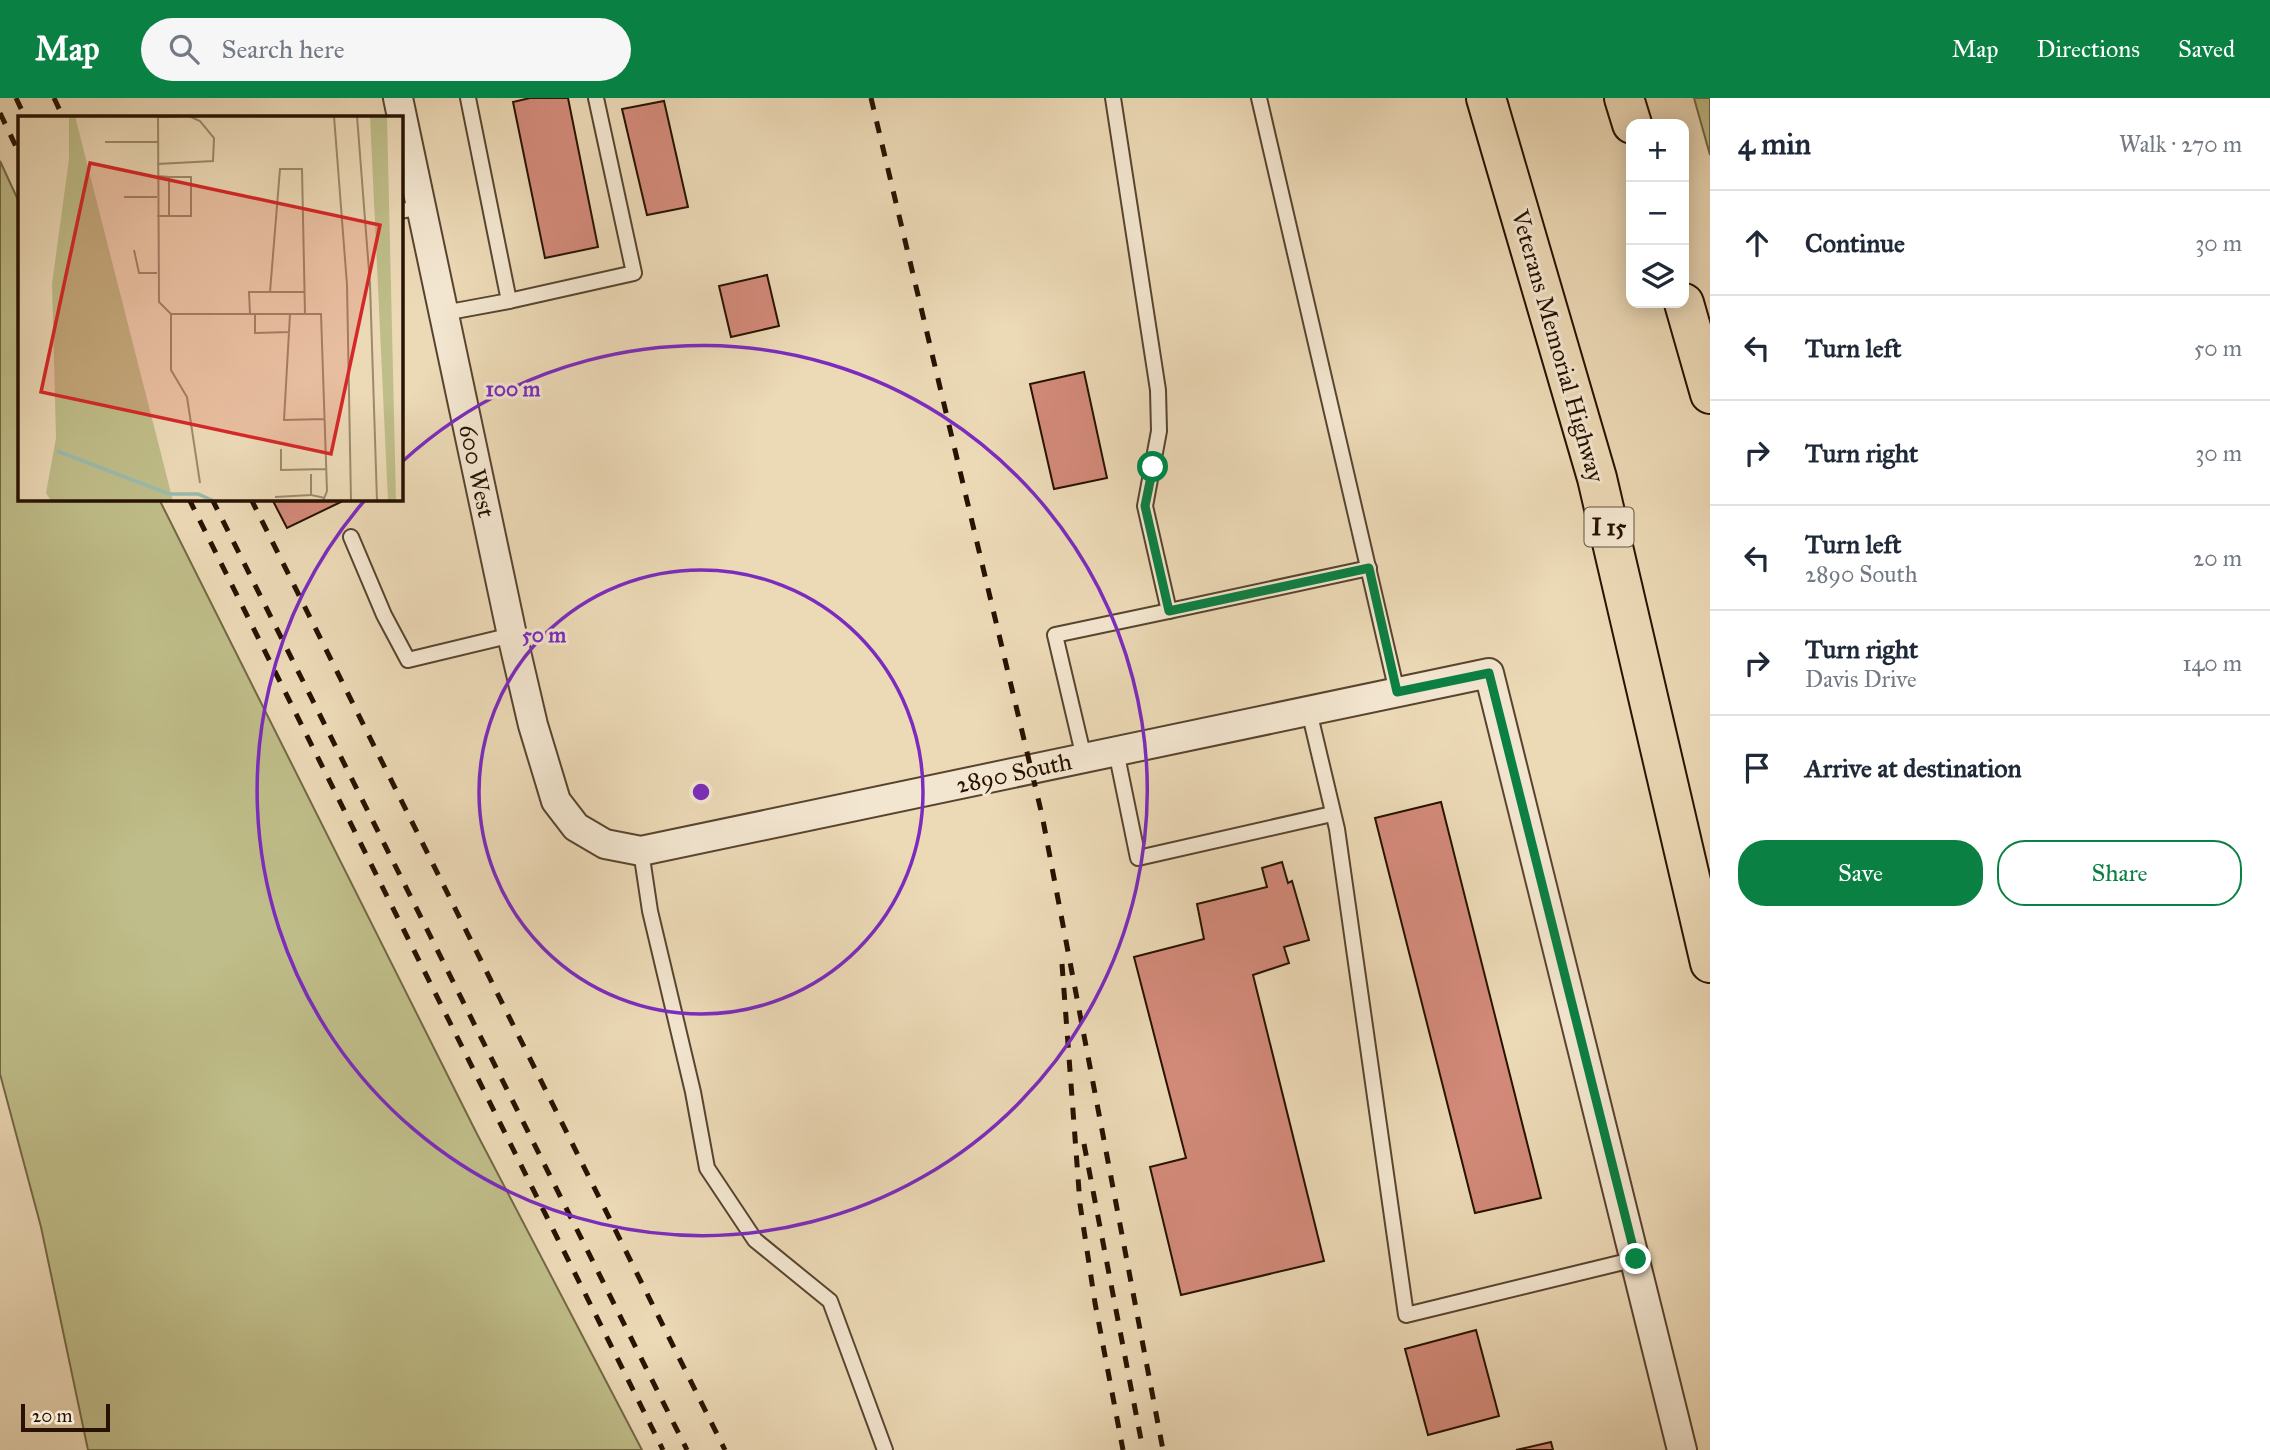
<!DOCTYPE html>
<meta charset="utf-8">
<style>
:root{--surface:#fff;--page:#f6f6f7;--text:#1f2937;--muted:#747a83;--line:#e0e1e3;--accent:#0b8043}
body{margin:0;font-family:"IM FELL Great Primer",serif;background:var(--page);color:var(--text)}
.controls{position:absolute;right:21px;top:21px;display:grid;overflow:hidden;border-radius:14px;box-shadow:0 4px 18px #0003}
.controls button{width:63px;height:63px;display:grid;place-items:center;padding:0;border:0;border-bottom:2px solid var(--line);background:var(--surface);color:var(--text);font:35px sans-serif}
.scale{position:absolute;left:21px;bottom:18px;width:89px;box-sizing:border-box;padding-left:7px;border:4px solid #271200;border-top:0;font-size:19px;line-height:24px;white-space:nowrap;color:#271200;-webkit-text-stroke:5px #f3e6d0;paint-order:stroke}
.stop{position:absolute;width:21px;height:21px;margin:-16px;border:5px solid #0b8043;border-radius:50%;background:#fff}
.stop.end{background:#0b8043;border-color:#fff;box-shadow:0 2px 7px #0008}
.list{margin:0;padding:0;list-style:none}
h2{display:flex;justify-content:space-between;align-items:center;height:91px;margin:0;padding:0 28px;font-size:30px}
h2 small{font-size:23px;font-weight:400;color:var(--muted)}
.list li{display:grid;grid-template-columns:46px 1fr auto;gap:21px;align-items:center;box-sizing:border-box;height:105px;padding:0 28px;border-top:2px solid var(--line)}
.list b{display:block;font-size:26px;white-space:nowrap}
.list p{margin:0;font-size:23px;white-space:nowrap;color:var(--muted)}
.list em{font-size:23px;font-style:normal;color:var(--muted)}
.actions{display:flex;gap:14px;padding:21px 28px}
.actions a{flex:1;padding:16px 0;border:2px solid var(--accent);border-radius:28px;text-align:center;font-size:24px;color:var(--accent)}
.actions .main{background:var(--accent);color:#fff}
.icon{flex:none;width:38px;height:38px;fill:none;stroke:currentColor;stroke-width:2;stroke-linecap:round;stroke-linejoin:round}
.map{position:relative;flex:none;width:1710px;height:1352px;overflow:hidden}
header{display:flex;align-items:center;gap:42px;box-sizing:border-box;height:98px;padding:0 35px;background:var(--accent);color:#fff}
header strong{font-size:33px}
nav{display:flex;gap:38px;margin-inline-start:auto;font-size:24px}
.search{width:490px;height:63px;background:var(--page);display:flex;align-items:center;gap:18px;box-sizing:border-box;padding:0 24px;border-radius:38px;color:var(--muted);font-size:26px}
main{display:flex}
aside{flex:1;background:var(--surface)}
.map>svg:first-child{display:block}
.green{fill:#bfbd89;stroke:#736844;stroke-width:2}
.building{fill:#d38a7a;stroke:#271200;stroke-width:2}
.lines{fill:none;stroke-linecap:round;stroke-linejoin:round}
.service-casing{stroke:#58442e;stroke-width:18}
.minor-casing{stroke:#58442e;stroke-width:32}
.motorway-casing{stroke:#271200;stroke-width:42}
.service{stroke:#f3e6d0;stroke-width:14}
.minor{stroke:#f3e6d0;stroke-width:28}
.motorway{stroke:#ecd9b6;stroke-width:38}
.rail{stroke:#271200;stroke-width:5;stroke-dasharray:12 12;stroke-linecap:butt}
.route{stroke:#0b8043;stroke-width:9}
.ring{fill:none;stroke:#7b2cbf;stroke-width:3.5}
.labels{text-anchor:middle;stroke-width:6;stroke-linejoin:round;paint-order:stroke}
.shield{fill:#f3e6d0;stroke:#64523e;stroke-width:2}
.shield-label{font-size:23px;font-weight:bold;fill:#271200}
.street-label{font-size:24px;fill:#271200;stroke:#f3e6d0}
.inset-river{fill:none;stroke:#99baaf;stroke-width:3.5}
.inset-road{fill:none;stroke:#9d896d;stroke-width:2}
.view{fill:#d62828;fill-opacity:0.15;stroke:#d62828;stroke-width:3.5}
.inset-edge{fill:none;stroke:#271200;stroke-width:3.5}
.centre{fill:#7b2cbf;stroke:#f3e6d0;stroke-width:3.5}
.ring-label{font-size:21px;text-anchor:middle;font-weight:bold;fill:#7b2cbf;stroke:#f3e6d0;stroke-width:6;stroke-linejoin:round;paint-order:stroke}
</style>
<header>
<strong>Map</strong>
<div class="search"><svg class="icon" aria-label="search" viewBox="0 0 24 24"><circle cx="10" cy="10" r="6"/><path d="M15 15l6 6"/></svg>Search here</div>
<nav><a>Map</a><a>Directions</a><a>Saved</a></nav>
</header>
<main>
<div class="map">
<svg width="1710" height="1352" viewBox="0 0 1710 1352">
<rect width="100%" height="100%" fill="#ecd9b6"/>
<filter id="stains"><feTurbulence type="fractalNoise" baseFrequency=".00286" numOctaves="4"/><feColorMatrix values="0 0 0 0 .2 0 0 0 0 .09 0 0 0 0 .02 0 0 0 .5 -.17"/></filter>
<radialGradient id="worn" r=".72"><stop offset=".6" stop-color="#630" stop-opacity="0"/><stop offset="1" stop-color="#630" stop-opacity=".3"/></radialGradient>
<g class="green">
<polygon points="1694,0 1710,0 1710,57"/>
<polygon points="0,63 19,104 19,401 159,401 477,1036 642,1352 88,1352 41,1129 0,976"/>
</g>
<g class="building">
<polygon points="530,0 568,0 598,149 545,160 513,4"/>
<polygon points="664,3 688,109 647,117 622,11"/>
<polygon points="767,177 779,228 731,239 719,188"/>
<polygon points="1084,274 1107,380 1054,391 1030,286"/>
<polygon points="272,401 347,401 287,430"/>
<polygon points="1441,704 1541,1100 1475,1115 1375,720"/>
<polygon points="1282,764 1288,785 1292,783 1309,842 1284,849 1289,865 1253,877 1324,1163 1181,1197 1150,1069 1186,1060 1134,859 1204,841 1197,806 1267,789 1262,770"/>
<polygon points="1476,1232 1499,1318 1428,1337 1405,1251"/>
<polygon points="1551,1344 1553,1352 1516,1352"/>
</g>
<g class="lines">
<g class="service-casing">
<g id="service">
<polyline points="1259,0 1397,594"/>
<polyline points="401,113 421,109"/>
<polyline points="509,203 634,175 596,0"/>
<polyline points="444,215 509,203 468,0"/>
<polyline points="351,439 384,517 408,562 512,537"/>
<polyline points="1169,513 1369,470"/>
<polyline points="1309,613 1337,731 1406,1217 1636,1161"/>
<polyline points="1116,653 1138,760 1332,716"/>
<polyline points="1084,660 1055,537 1169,513 1145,408 1159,333 1158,292 1113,0"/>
<polyline points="641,753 650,813 693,994 707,1070 755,1142 830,1203 885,1352"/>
</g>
</g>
<g class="minor-casing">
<polyline id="minor" points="398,0 512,537 533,627 556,703 576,729 605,746 641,753 1489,575 1682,1352"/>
</g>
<g class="motorway-casing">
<g id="motorway">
<polyline points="1486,0 1597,380 1710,865"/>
<polyline points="1624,0 1632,26"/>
<polyline points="1684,205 1710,296"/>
</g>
</g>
<use href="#service" class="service"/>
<use href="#minor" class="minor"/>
<use href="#motorway" class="motorway"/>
<g class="rail">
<polyline points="16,0 25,19"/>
<polyline points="54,0 63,19"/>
<polyline points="871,0 1042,717 1163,1352"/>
<polyline points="0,15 19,55"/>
<polyline points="189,401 663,1352"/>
<polyline points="212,401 687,1352"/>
<polyline points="251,401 725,1352"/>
<polyline points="1062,866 1080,1106 1095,1205 1123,1352"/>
<polyline points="1084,1046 1143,1352"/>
</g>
</g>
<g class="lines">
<polyline class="route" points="1153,369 1145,408 1169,513 1369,470 1397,594 1489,575 1636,1161"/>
</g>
<g class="ring">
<circle cx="701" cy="694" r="222"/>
<path d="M403 363A445 445 0 1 1 365 402"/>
</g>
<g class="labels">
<rect class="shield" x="1584.5" y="409.5" width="49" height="39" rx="5"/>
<g class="shield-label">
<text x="1609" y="437">I 15</text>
</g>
<g class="street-label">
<text transform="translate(1558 248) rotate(74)" y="8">Veterans Memorial Highway</text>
<text transform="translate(477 373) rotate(78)" y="8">600 West</text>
<text transform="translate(1014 675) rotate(-12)" y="8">2890 South</text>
</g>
</g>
<g transform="translate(18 18)">
<rect width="385" height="385" fill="#ecd9b6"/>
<path d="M51,0H57L155,385H33L28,377L38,322L34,168L51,43ZM352,0H369L378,385H370Z" fill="#bfbd89"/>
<path class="inset-river" d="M39,335L151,378H180L196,385"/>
<path class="inset-road" d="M140,0L141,186L153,198H303L309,375L305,385M316,0L329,169L333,385M339,0L352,168L359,385M140,1L168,0M87,26H140M139,48L195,45L196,22L182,5L171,0M106,81H139M139,100H151V61L139,60M151,100H173V61H151M116,134L121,157H139M252,176H287M153,198V254L169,281L182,367M232,198L231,176H252L262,53H284L287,198M237,198V217L272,216M272,198L266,304L307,303M263,333V354L309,353M293,358V379L307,382M257,381L293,379"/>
<path class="view" d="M72,47L362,109L313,338L23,276Z"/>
<rect width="385" height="385" class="inset-edge"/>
</g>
<circle cx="701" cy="694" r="10" class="centre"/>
<g class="ring-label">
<text x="513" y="298">100 m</text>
<text x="544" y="544">50 m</text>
</g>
<rect width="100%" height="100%" filter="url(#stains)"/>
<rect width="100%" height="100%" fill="url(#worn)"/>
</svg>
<div class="controls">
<button>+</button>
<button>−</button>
<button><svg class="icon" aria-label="layers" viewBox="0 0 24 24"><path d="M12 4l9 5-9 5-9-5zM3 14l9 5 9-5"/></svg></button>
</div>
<div class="scale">20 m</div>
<div class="stop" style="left:1153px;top:369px"></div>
<div class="stop end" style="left:1636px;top:1161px"></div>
</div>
<aside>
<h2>4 min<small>Walk · 270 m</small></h2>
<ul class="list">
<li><svg class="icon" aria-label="ahead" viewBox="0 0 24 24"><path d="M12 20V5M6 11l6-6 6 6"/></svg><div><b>Continue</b></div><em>30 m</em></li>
<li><svg class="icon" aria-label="left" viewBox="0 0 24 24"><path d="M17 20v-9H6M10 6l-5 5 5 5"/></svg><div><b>Turn left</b></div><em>50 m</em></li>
<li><svg class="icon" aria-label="right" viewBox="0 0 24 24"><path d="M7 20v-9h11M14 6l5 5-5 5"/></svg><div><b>Turn right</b></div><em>30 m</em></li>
<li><svg class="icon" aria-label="left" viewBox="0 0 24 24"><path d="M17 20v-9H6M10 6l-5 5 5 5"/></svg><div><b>Turn left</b><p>2890 South</p></div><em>20 m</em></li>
<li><svg class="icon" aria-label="right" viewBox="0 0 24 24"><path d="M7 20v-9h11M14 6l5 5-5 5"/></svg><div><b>Turn right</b><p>Davis Drive</p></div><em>140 m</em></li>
<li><svg class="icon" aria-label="arrive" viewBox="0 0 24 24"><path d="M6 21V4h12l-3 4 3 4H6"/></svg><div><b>Arrive at destination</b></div></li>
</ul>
<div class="actions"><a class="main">Save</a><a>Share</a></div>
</aside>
</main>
